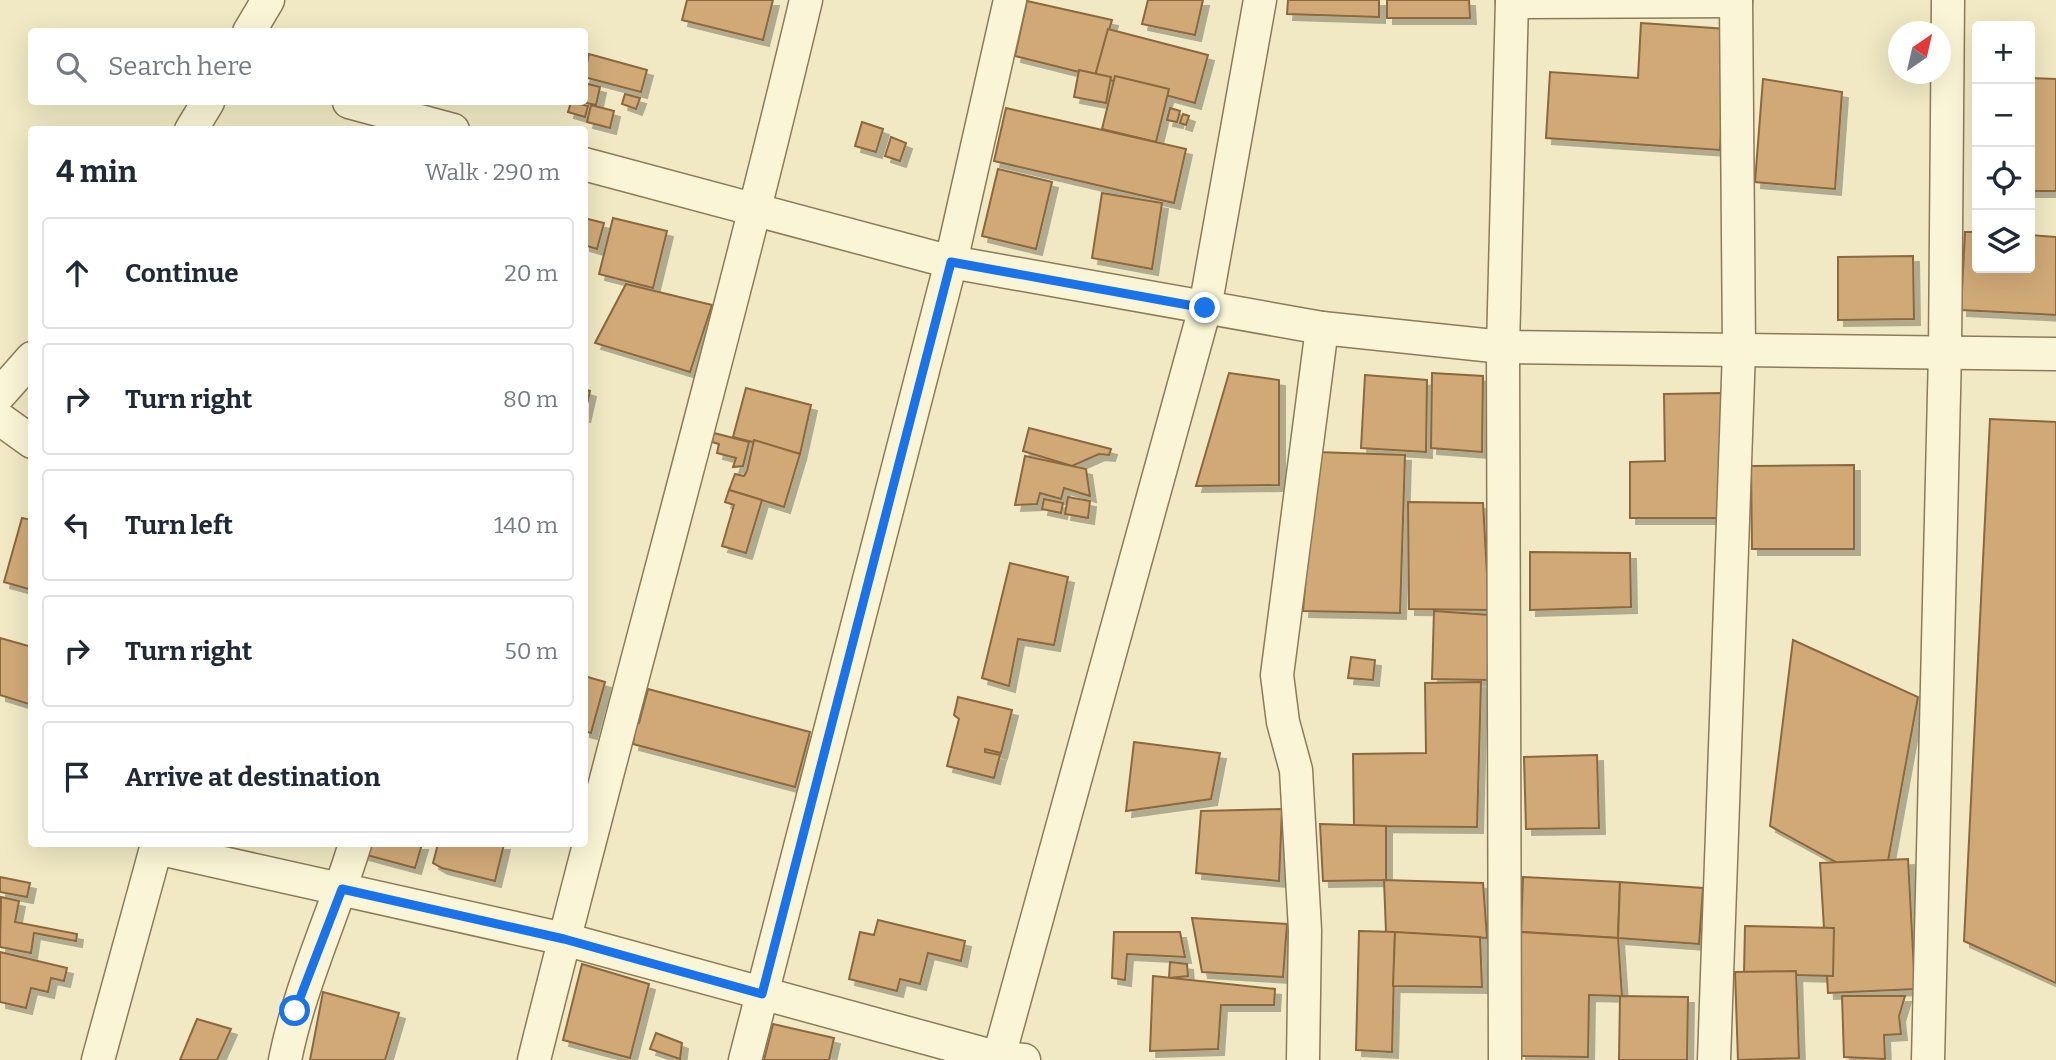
<!DOCTYPE html>
<meta charset="utf-8">
<style>
:root{--surface:#fff;--page:#f6f6f7;--text:#1f2937;--muted:#747a83;--line:#e0e1e3}
body{margin:0;font-family:Bitter,serif;background:var(--page);color:var(--text)}
.controls{position:absolute;right:21px;top:21px;display:grid;overflow:hidden;border-radius:7px;box-shadow:0 7px 28px #0002}
.controls button{width:63px;height:63px;display:grid;place-items:center;padding:0;border:0;border-bottom:2px solid var(--line);background:var(--surface);color:var(--text);font:35px sans-serif}
.compass{position:absolute;left:1888px;top:21px;width:63px;height:63px;border-radius:50%;background:var(--surface);box-shadow:0 7px 28px #0002;rotate:34deg}
.stop{position:absolute;width:21px;height:21px;margin:-16px;border:5px solid #1a73e8;border-radius:50%;background:#fff}
.stop.end{background:#1a73e8;border-color:#fff;box-shadow:0 2px 7px #0008}
.list{margin:0;padding:0;list-style:none}
h2{display:flex;justify-content:space-between;align-items:center;height:91px;margin:0;padding:0 28px;font-size:30px}
h2 small{font-size:23px;font-weight:400;color:var(--muted)}
.list li{display:grid;grid-template-columns:46px 1fr auto;gap:21px;align-items:center;box-sizing:border-box;height:112px;margin:0 14px 14px;padding:0 14px;border:2px solid var(--line);border-radius:7px}
.list b{display:block;font-size:26px;white-space:nowrap}
.list em{font-size:23px;font-style:normal;color:var(--muted)}
.icon{flex:none;width:38px;height:38px;fill:none;stroke:currentColor;stroke-width:2;stroke-linecap:round;stroke-linejoin:round}
.map{position:relative;flex:none;width:2056px;height:1060px;overflow:hidden}
.search{position:absolute;background:var(--surface);box-shadow:0 7px 28px #0002;left:28px;top:28px;width:560px;height:77px;display:flex;align-items:center;gap:18px;box-sizing:border-box;padding:0 24px;border-radius:7px;color:var(--muted);font-size:26px}
.panel{position:absolute;background:var(--surface);box-shadow:0 7px 28px #0002;left:28px;top:126px;width:560px;height:721px;border-radius:7px}
.map>svg:first-child{display:block}
.building{fill:#d0a977;stroke:#8b683d;stroke-width:2;filter:url(#shadow)}
.lines{fill:none;stroke-linecap:round;stroke-linejoin:round}
.minor-casing{stroke:#8b7b59;stroke-width:35}
.minor{stroke:#faf5d6;stroke-width:32}
.route{stroke:#1a73e8;stroke-width:9}
</style>
<div class="map">
<svg width="2056" height="1060" viewBox="0 0 2056 1060">
<defs>
<filter id="shadow"><feDropShadow dx="6" dy="6" stdDeviation="0" flood-color="#0004"/></filter>
</defs>
<rect width="100%" height="100%" fill="#f0e9c3"/>
<g class="building">
<polygon points="687,0 773,0 763,40 682,20"/>
<polygon points="1148,0 1203,0 1195,35 1142,24"/>
<polygon points="1288,0 1379,0 1379,17 1287,14"/>
<polygon points="1387,0 1469,0 1470,18 1387,18"/>
<polygon points="1027,1 1112,20 1095,76 1015,56"/>
<polygon points="1641,23 1727,29 1720,150 1546,138 1550,72 1638,78"/>
<polygon points="1108,29 1208,55 1195,103 1095,76"/>
<polygon points="589,54 647,70 641,92 584,77"/>
<polygon points="1079,70 1111,77 1106,103 1074,97"/>
<polygon points="1115,76 1169,89 1156,142 1102,129"/>
<polygon points="2030,78 2056,79 2056,191 2030,191"/>
<polygon points="1763,79 1842,92 1835,189 1755,182"/>
<polygon points="584,83 600,87 596,105 582,102"/>
<polygon points="625,94 640,98 636,109 622,104"/>
<polygon points="571,102 588,106 585,117 568,112"/>
<polygon points="591,105 614,111 610,128 587,122"/>
<polygon points="1006,108 1186,149 1174,203 994,161"/>
<polygon points="1170,108 1180,111 1177,122 1167,120"/>
<polygon points="1183,114 1189,116 1186,125 1180,123"/>
<polygon points="862,122 883,129 876,152 855,146"/>
<polygon points="891,137 906,143 900,161 885,156"/>
<polygon points="998,169 1052,182 1036,249 982,236"/>
<polygon points="1102,193 1162,203 1152,269 1092,258"/>
<polygon points="584,218 604,223 597,249 584,245"/>
<polygon points="613,218 667,231 653,288 599,274"/>
<polygon points="1965,232 1977,232 1977,268 2030,268 2030,235 2056,237 2056,315 1961,310"/>
<polygon points="1913,256 1914,319 1838,320 1838,257"/>
<polygon points="626,284 712,305 690,372 595,343"/>
<polygon points="1229,373 1279,380 1279,485 1196,486"/>
<polygon points="1432,373 1483,376 1482,452 1431,448"/>
<polygon points="1365,375 1427,380 1426,452 1361,448"/>
<polygon points="746,388 811,405 800,454 733,437"/>
<polygon points="584,389 590,391 584,417"/>
<polygon points="1722,393 1723,518 1630,518 1630,462 1665,461 1664,394"/>
<polygon points="1990,419 2056,422 2056,983 1964,941"/>
<polygon points="1029,428 1111,449 1109,455 1099,454 1072,466 1023,451"/>
<polygon points="714,433 749,442 743,466 733,467 736,458 717,453 719,444 712,442"/>
<polygon points="754,440 800,454 784,507 729,490 735,474 744,476 747,471"/>
<polygon points="1316,452 1405,455 1400,613 1303,611"/>
<polygon points="1025,456 1086,469 1090,496 1064,488 1061,499 1040,493 1037,504 1015,505"/>
<polygon points="1854,465 1854,549 1752,549 1751,466"/>
<polygon points="729,490 762,500 746,553 722,546 734,505 725,502"/>
<polygon points="1068,497 1090,501 1088,518 1065,514"/>
<polygon points="1044,499 1063,503 1061,513 1042,509"/>
<polygon points="1408,502 1483,503 1489,610 1409,609"/>
<polygon points="22,518 32,520 32,590 4,582"/>
<polygon points="1530,552 1630,553 1631,607 1530,610"/>
<polygon points="1010,563 1068,577 1054,645 1018,639 1009,686 982,678"/>
<polygon points="1434,611 1490,615 1490,680 1432,679"/>
<polygon points="0,638 32,647 32,705 0,695"/>
<polygon points="1793,640 1918,697 1883,888 1770,826"/>
<polygon points="1351,657 1375,660 1373,680 1348,678"/>
<polygon points="584,676 605,682 591,733 584,731"/>
<polygon points="1481,682 1477,827 1354,826 1353,754 1426,753 1425,683"/>
<polygon points="648,689 810,732 795,787 633,744 634,738 626,736 630,721 639,723"/>
<polygon points="958,697 1012,710 1001,753 985,749 985,752 1000,755 994,778 947,766 959,719 954,715"/>
<polygon points="1134,742 1220,753 1211,799 1126,811"/>
<polygon points="1597,755 1599,828 1526,829 1524,757"/>
<polygon points="1282,809 1279,881 1196,873 1201,811"/>
<polygon points="1320,824 1386,826 1386,880 1323,881"/>
<polygon points="365,844 422,844 415,868 363,854"/>
<polygon points="438,844 504,844 495,881 442,868 433,863"/>
<polygon points="1908,859 1915,989 1828,993 1820,863"/>
<polygon points="0,877 30,883 27,897 0,892"/>
<polygon points="1523,877 1620,882 1618,938 1521,932"/>
<polygon points="1384,880 1483,883 1487,938 1386,932"/>
<polygon points="1620,882 1703,888 1699,944 1618,938"/>
<polygon points="1,897 19,901 15,922 77,934 76,941 34,933 31,953 0,947"/>
<polygon points="1192,918 1287,924 1283,977 1202,972"/>
<polygon points="878,920 965,941 961,961 928,953 920,984 900,979 897,991 849,979 860,932 874,935"/>
<polygon points="1745,926 1834,928 1833,976 1744,974"/>
<polygon points="1359,931 1395,932 1392,1052 1356,1050"/>
<polygon points="1114,932 1180,932 1185,957 1127,954 1125,980 1112,978"/>
<polygon points="1395,932 1480,937 1482,987 1393,986"/>
<polygon points="1521,932 1618,938 1622,996 1589,995 1588,1057 1520,1056"/>
<polygon points="0,952 67,968 64,981 51,978 48,992 31,988 26,1008 0,1002"/>
<polygon points="1170,962 1187,964 1188,976 1169,978"/>
<polygon points="582,964 649,984 630,1058 563,1040"/>
<polygon points="1796,971 1799,1058 1738,1060 1735,972"/>
<polygon points="1153,976 1275,989 1274,1005 1221,1005 1218,1049 1150,1051"/>
<polygon points="323,992 399,1013 385,1060 310,1060"/>
<polygon points="1620,996 1688,997 1687,1060 1619,1060"/>
<polygon points="1842,996 1905,996 1899,1016 1901,1034 1884,1035 1885,1059 1844,1057"/>
<polygon points="197,1019 231,1029 217,1060 180,1060"/>
<polygon points="773,1024 834,1038 829,1060 764,1060"/>
<polygon points="656,1033 682,1043 680,1059 650,1049"/>
</g>
<g class="lines">
<g class="minor-casing">
<g id="minor">
<polyline points="1512,2 1736,1"/>
<polyline points="249,32 268,0"/>
<polyline points="349,102 453,130"/>
<polyline points="191,130 208,102"/>
<polyline points="584,164 951,262 1322,328 1503,347 2056,354"/>
<polyline points="0,394 32,358"/>
<polyline points="0,419 32,442"/>
<polyline points="98,1060 156,848 564,939 999,1058 1024,1060"/>
<path d="M285,1060C300,985 333,917 355,844"/>
<path d="M534,1060C622,706 722,355 806,0"/>
<polyline points="745,1060 951,262 1010,0"/>
<polyline points="998,1060 1205,308 1260,0"/>
<polyline points="1303,1060 1305,930 1296,770 1283,722 1277,675 1322,328"/>
<polyline points="1505,1060 1503,347 1512,0"/>
<polyline points="1714,1060 1739,350 1736,0"/>
<polyline points="1928,1060 1945,352 1948,0"/>
</g>
</g>
<use href="#minor" class="minor"/>
</g>
<g class="lines">
<polyline class="route" points="295,1011 342,889 564,939 762,994 951,262 1205,308"/>
</g>
</svg>
<div class="controls">
<button>+</button>
<button>−</button>
<button><svg class="icon" aria-label="locate" viewBox="0 0 24 24"><circle cx="12" cy="12" r="6"/><path d="M12 2v4M12 18v4M2 12h4M18 12h4"/></svg></button>
<button><svg class="icon" aria-label="layers" viewBox="0 0 24 24"><path d="M12 4l9 5-9 5-9-5zM3 14l9 5 9-5"/></svg></button>
</div>
<svg class="compass" viewBox="-18 -18 36 36"><path d="M0-13l5 13h-10z" fill="#e53935"/><path d="M0 13l5-13h-10z" fill="#747a83"/></svg>
<div class="stop" style="left:295px;top:1011px"></div>
<div class="stop end" style="left:1205px;top:308px"></div>
<div class="search"><svg class="icon" aria-label="search" viewBox="0 0 24 24"><circle cx="10" cy="10" r="6"/><path d="M15 15l6 6"/></svg>Search here</div>
<section class="panel">
<h2>4 min<small>Walk · 290 m</small></h2>
<ul class="list">
<li><svg class="icon" aria-label="ahead" viewBox="0 0 24 24"><path d="M12 20V5M6 11l6-6 6 6"/></svg><div><b>Continue</b></div><em>20 m</em></li>
<li><svg class="icon" aria-label="right" viewBox="0 0 24 24"><path d="M7 20v-9h11M14 6l5 5-5 5"/></svg><div><b>Turn right</b></div><em>80 m</em></li>
<li><svg class="icon" aria-label="left" viewBox="0 0 24 24"><path d="M17 20v-9H6M10 6l-5 5 5 5"/></svg><div><b>Turn left</b></div><em>140 m</em></li>
<li><svg class="icon" aria-label="right" viewBox="0 0 24 24"><path d="M7 20v-9h11M14 6l5 5-5 5"/></svg><div><b>Turn right</b></div><em>50 m</em></li>
<li><svg class="icon" aria-label="arrive" viewBox="0 0 24 24"><path d="M6 21V4h12l-3 4 3 4H6"/></svg><div><b>Arrive at destination</b></div></li>
</ul>
</section>
</div>
